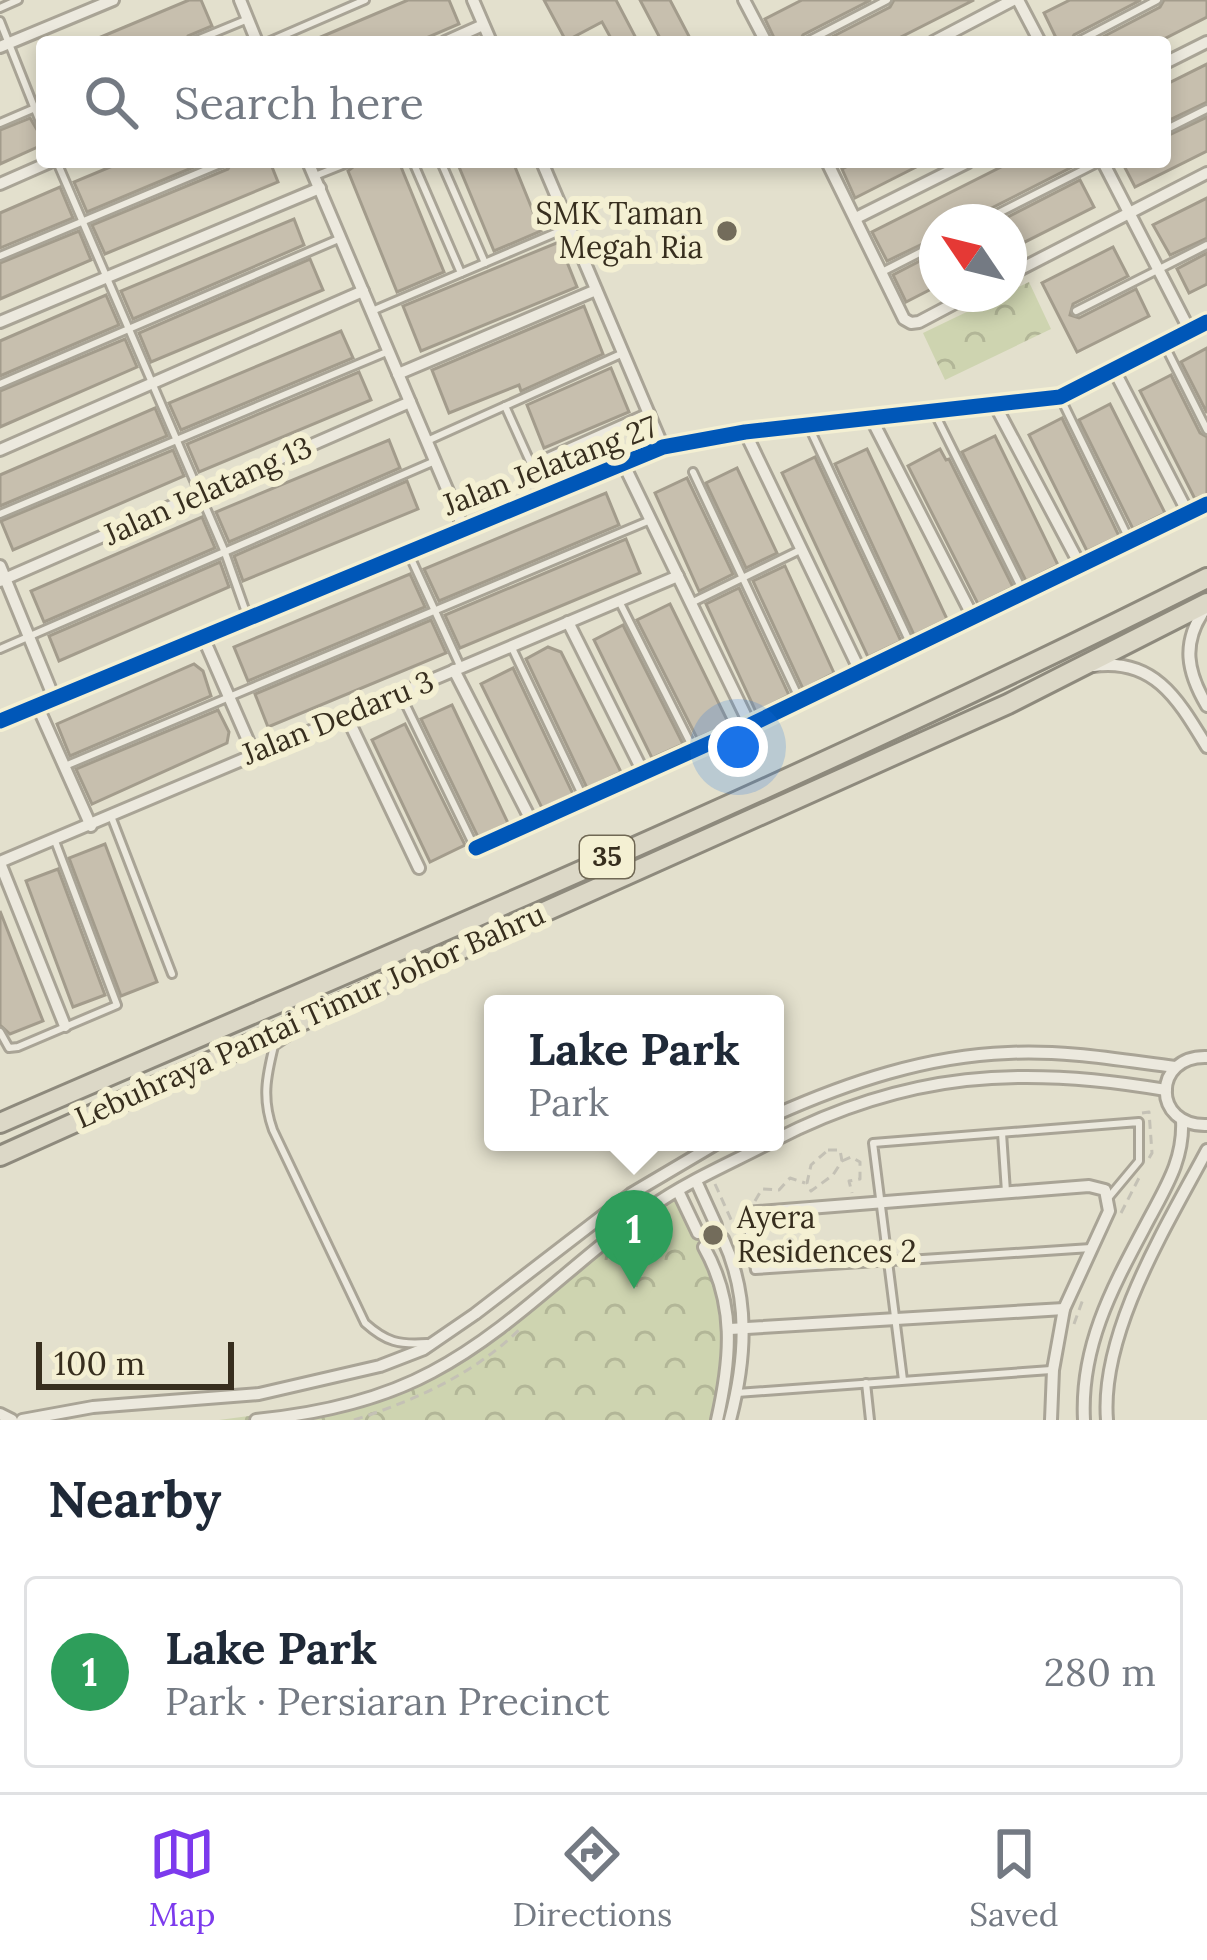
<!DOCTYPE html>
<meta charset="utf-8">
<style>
:root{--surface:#fff;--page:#f6f6f7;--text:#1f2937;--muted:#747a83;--line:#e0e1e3;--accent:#7c3aed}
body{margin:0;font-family:Lora,serif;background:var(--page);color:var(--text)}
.compass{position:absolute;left:919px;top:204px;width:108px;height:108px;border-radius:50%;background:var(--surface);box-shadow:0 6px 18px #0003;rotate:305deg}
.scale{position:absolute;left:36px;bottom:30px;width:198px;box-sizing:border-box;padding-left:12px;border:6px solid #372e1e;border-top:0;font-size:33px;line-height:42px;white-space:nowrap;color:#372e1e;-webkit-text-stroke:9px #f4f0d3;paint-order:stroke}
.you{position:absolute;left:738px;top:747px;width:42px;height:42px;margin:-30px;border:9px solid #fff;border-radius:50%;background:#1a73e8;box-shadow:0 0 0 18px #1a73e833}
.badge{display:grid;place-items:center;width:78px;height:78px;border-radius:50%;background:var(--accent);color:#fff;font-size:39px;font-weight:700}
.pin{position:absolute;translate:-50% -99px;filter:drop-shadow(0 3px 6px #0008)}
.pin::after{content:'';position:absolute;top:63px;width:42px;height:36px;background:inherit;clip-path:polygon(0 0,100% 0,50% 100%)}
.popup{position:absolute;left:484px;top:995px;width:300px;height:156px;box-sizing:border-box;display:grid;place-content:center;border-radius:12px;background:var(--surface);filter:drop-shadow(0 3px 9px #0005);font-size:39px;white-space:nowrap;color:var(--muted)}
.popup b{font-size:45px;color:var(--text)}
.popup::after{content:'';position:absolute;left:50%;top:100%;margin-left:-24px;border:24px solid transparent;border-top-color:var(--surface)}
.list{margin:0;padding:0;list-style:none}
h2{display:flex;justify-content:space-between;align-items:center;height:156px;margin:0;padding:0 48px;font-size:51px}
h2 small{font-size:39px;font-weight:400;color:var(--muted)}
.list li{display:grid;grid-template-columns:78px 1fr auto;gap:36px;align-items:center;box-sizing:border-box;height:192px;margin:0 24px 24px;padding:0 24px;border:3px solid var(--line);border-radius:12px}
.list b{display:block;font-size:45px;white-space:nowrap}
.list p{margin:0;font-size:39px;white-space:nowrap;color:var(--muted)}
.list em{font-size:39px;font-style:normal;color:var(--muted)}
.icon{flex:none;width:66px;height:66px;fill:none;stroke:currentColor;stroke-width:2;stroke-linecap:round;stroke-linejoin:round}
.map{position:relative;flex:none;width:1207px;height:1420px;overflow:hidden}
.search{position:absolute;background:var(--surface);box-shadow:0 6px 18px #0003;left:36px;right:36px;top:36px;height:132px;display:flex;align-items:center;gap:30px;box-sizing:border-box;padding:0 42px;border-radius:12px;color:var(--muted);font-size:45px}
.sheet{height:372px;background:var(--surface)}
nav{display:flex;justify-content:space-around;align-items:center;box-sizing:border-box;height:168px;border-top:3px solid var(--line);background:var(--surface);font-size:33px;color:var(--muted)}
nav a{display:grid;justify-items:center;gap:6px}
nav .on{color:var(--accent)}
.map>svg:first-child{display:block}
.park{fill:url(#park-crowns)}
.building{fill:#c7bfae;stroke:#a39c8c;stroke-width:3}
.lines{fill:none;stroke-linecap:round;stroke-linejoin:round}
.service-casing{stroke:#a9a496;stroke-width:12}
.minor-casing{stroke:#a9a496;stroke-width:16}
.trunk-casing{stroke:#8e8a7d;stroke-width:24}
.path{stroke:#c4c1b5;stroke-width:3;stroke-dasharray:9 6;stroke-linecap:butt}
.service{stroke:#ece9de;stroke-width:6}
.minor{stroke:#ece9de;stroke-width:10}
.trunk{stroke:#dcd8c7;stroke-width:18}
.cycleway-casing{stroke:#f4f0d3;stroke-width:22}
.cycleway{stroke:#0057b8;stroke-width:15}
.poi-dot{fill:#736c5b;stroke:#f4f0d3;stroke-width:4.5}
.labels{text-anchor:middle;stroke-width:12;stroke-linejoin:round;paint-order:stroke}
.shield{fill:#f4f0d3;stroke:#706854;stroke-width:3}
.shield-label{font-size:27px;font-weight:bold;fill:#372e1e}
.poi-label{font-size:30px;fill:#372e1e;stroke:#f4f0d3;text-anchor:end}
.street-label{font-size:30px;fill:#372e1e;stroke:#f4f0d3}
</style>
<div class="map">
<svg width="1207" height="1420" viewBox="0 0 1207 1420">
<defs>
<pattern id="park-crowns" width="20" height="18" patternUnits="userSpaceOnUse" patternTransform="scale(3)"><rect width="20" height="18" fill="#ced4b0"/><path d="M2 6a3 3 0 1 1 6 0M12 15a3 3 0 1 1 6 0" fill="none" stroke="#b2b697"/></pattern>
</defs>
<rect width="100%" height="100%" fill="#e3e0cd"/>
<g class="park">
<polygon points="1029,282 1051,329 945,380 923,333"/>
<polygon points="678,1191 715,1270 729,1363 713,1420 219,1420 355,1402 441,1367"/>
</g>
<g class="building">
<polygon points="189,0 201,0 212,26 188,36 185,42 89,42"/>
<polygon points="408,0 449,0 459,24 417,42 309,42"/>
<polygon points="544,0 616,0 638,42 613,42 602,22 566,41"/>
<polygon points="640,0 670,0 692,42 662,42"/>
<polygon points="802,0 871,0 803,35 799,42 776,42 765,19"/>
<polygon points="894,0 974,0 891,42 822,42 890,7"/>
<polygon points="1070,0 1141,0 1074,35 1070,42 1058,42 1044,13"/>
<polygon points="1164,0 1207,0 1207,17 1158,42 1093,42 1160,7"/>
<polygon points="1207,64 1207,102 1165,122 1165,85"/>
<polygon points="1207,117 1207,151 1135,187 1122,162 1165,162 1165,137"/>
<polygon points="30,118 42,138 42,145 0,164 0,130"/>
<polygon points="122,162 206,162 87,212 74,182"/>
<polygon points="232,162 270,162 278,182 105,254 92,225 228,169"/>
<polygon points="359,162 399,162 444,272 397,292 348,171"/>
<polygon points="457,162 513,162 541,231 494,251"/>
<polygon points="856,162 926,162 855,198 842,169"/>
<polygon points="1011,162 1070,162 1072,167 978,215 974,222 937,222 937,237 887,261 872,232"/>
<polygon points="1080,180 1094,207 1009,250 1009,222 998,222"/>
<polygon points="60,187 73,218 0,248 0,213"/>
<polygon points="1207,198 1207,238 1170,255 1153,225"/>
<polygon points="294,219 304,245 133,319 121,291"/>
<polygon points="79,231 91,260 0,299 0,263"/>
<polygon points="559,242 577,287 421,351 403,306"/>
<polygon points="1113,247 1128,276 1073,304 1070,315 1079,318 1136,289 1149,316 1077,352 1042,283"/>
<polygon points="937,252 937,286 906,302 893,275"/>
<polygon points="1207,253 1207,284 1189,293 1177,269"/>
<polygon points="310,259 323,290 151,362 139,333"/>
<polygon points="106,295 119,325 0,376 0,341"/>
<polygon points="584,306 603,354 521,391 519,385 449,413 432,370"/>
<polygon points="341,331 353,358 181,430 169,403"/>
<polygon points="125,339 137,367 0,427 0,391"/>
<polygon points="1207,348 1207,413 1181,362"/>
<polygon points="611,368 629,412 544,448 527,405"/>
<polygon points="359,372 371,400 199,472 187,444"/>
<polygon points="1171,375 1200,433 1207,437 1207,494 1195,499 1140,391"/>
<polygon points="1110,404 1165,513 1133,529 1079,420"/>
<polygon points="155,408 167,436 0,506 0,475"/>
<polygon points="1062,418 1119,536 1087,551 1029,435"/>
<polygon points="995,436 1058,565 1026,581 962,452"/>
<polygon points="389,440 400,468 229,542 216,512"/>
<polygon points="867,449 947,619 914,635 835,464"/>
<polygon points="940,449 946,460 949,459 1013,587 978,604 908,466"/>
<polygon points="173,450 184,476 13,550 1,521"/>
<polygon points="815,457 901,641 868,657 782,473"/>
<polygon points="737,468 777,553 746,568 706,483"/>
<polygon points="687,478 733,574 699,591 655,493"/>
<polygon points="407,481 418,509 243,581 234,556"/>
<polygon points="606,493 619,525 439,601 424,569"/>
<polygon points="202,517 215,548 44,622 31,591"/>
<polygon points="626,539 640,573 460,648 445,615"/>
<polygon points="220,562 229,587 59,661 49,636"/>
<polygon points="785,566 834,673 803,689 753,581"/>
<polygon points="410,574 425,607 248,681 234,647"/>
<polygon points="739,588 789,695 756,712 706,604"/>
<polygon points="670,604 729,724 697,738 637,620"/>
<polygon points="431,620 446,653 268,727 255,694"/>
<polygon points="623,625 683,744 652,758 594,640"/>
<polygon points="548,647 561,652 621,772 587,788 526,659"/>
<polygon points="194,664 203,671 211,696 70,756 57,724"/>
<polygon points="513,668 573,794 542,808 481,684"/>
<polygon points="452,705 508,823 478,837 421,719"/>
<polygon points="218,710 229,732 227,743 92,804 76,769"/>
<polygon points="405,724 465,845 430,862 372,740"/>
<polygon points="105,844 157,982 121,996 69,858"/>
<polygon points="58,869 105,995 73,1007 26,881"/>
<polygon points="0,911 43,1021 10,1034 0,1025"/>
</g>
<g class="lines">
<g class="service-casing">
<g id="service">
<polyline points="0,8 18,0"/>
<polyline points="0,21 42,127"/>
<polyline points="192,42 248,19"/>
<polyline points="268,42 365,0"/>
<polyline points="806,42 887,0"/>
<polyline points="1077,42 1157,0"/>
<polyline points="0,123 42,105"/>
<polyline points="1165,130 1207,109"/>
<polyline points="57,162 224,550 248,618"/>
<polyline points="413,162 461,273"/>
<polyline points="441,162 485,263"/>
<polyline points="315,176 350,162"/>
<polyline points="981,222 1099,162"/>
<polyline points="0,256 225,162"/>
<polyline points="882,272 937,244"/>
<polyline points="372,311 567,228"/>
<polyline points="1076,311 1207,245"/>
<polyline points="1164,344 1207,430"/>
<polyline points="0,384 341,238"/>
<polyline points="1061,399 1130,541"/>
<polyline points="505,406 532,466"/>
<polyline points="934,412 1023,591"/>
<polyline points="809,427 912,647"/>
<polyline points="427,441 621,354"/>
<polyline points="693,472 800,700"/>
<polyline points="0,514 389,351"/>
<polyline points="408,552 461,668"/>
<polyline points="619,601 693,748"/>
<polyline points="693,602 800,550"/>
<polyline points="512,648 585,801"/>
<polyline points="0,649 435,461"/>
<polyline points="400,693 474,846"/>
<polyline points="65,766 648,521"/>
<polyline points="111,816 172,974"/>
<polyline points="0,1032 9,1048 18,1047 117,1005 55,841"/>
<path d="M295,1032L274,1046C266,1078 262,1099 273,1130L365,1323C386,1342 399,1345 427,1343"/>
<polyline points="1002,1133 1006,1192"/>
<polyline points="746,1215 755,1270 1091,1248"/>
<polyline points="903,1380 873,1143 1139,1122 1139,1161 1109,1197"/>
<polyline points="866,1383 870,1420"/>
<polyline points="737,1393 1051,1370"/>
</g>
</g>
<g class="minor-casing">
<g id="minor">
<polyline points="240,0 257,42"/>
<polyline points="473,0 491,42"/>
<polyline points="744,0 766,42"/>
<polyline points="1018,0 1040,42"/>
<polyline points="445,42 483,25"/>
<polyline points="933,42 1013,0"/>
<polyline points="0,47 113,0"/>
<polyline points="1165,63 1207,42"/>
<polyline points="308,162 464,529"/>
<polyline points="542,162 663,447"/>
<polyline points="827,162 904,319 911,323 919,322 972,294"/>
<polyline points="1103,162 1190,331"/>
<polyline points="0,184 50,162"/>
<polyline points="856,218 968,162"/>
<polyline points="1009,275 1207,173"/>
<polyline points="0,322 320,188"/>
<polyline points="1114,370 1188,513"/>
<polyline points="398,374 596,290"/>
<polyline points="995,405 1080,565"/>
<polyline points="871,418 973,617"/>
<polyline points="745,432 860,671"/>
<polyline points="0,450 363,291"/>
<polyline points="623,463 750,725"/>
<polyline points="545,495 532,466 649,414"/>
<polyline points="0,566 54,698"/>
<polyline points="0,581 410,402"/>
<path d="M1205,609C1181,643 1187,672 1207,706"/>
<polyline points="568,622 644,774"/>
<polyline points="203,637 253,752"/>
<path d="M1093,666C1155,657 1179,701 1207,747"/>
<polyline points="454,670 533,824"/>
<polyline points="37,705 91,826"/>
<polyline points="346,715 419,868"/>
<polyline points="0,721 663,447 745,432 1060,397 1207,322"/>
<polyline points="476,848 750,725 1207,504"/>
<polyline points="0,862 678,576"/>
<polyline points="0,863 65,1026"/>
<path d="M1207,1057C1152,1055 1152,1127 1207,1125"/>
<path d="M775,1115C849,1082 927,1056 1008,1053C1064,1050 1120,1060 1175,1067"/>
<path d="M775,1140C907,1072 1022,1065 1166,1090"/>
<polyline points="696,1181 716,1225"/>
<polyline points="678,1191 698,1233"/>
<polyline points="746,1213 1089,1186 1105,1190 1109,1211 1064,1309 1053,1370 1051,1420"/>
<path d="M723,1239C750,1297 746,1359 730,1420"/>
<path d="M704,1247C736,1304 731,1358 717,1420"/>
<polyline points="730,1329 1064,1309"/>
<polyline points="0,1414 12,1420"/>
<polyline points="22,1420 93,1407 259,1394 380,1366 424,1349 475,1314 631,1194 719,1142"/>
<path d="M256,1420C317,1414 378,1401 432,1372C512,1330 577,1258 651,1207C688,1181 731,1163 771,1142"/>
<path d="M1084,1420C1080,1343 1115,1283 1150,1217C1167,1185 1184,1158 1182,1120"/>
<path d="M1107,1420C1100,1333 1166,1227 1207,1150"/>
</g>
</g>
<g class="trunk-casing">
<g id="trunk">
<path d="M0,1123C405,948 813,776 1207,578"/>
<polyline points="0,1156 1008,704 1207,603"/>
</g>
</g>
<g class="path">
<polyline points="1142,1113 1149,1112 1152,1153 1148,1160"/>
<polygon points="828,1150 840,1150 842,1161 833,1175 811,1191 807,1183 811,1165"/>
<polyline points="842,1161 851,1157 860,1162 860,1179 849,1181 852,1193"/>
<polyline points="715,1184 738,1235"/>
<polyline points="755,1201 762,1189 779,1190 790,1178 805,1183"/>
<polyline points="1121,1213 1141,1174"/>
<polyline points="1074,1324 1083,1299"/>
<path d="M354,1420C416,1400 472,1375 519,1330"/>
</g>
<use href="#service" class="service"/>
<use href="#minor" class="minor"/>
<use href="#trunk" class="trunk"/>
<g class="cycleway-casing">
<g id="cycleway">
<polyline points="0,721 663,447 745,432 1060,397 1207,322"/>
<polyline points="476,848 750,725 1207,504"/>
</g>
</g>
<use href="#cycleway" class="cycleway"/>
</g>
<g class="poi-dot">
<circle cx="727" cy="231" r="12"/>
<circle cx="713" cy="1235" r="12"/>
</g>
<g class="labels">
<rect class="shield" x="580" y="836" width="54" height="42" rx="9"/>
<g class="shield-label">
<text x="607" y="866">35</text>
</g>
<g class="poi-label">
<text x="703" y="224">SMK Taman<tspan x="703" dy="34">Megah Ria</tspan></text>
<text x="737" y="1228" text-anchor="start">Ayera<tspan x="737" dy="34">Residences 2</tspan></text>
</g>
<g class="street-label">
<text transform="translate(550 466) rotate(-21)" y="10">Jalan Jelatang 27</text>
<text transform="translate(208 491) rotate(-24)" y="10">Jalan Jelatang 13</text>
<text transform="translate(338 718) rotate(-22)" y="10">Jalan Dedaru 3</text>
<text transform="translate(310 1016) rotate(-24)" y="10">Lebuhraya Pantai Timur Johor Bahru</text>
</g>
</g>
</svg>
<svg class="compass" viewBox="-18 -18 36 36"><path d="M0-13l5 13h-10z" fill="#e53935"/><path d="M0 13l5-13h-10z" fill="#747a83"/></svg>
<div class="scale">100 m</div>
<div class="you"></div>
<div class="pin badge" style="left:634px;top:1289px;background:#2e9e5b">1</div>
<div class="popup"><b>Lake Park</b>Park</div>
<div class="search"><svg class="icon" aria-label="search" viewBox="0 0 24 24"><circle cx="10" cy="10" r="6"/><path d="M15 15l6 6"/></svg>Search here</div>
</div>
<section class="sheet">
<h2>Nearby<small></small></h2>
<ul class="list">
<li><span class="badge" style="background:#2e9e5b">1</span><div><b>Lake Park</b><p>Park · Persiaran Precinct</p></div><em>280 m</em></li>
</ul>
</section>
<nav>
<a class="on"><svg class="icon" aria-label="map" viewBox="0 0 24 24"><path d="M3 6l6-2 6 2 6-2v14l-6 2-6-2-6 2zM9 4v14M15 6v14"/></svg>Map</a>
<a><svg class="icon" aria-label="directions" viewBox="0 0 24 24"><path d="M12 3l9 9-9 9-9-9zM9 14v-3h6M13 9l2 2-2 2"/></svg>Directions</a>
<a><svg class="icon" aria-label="saved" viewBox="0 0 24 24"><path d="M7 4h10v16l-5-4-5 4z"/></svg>Saved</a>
</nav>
